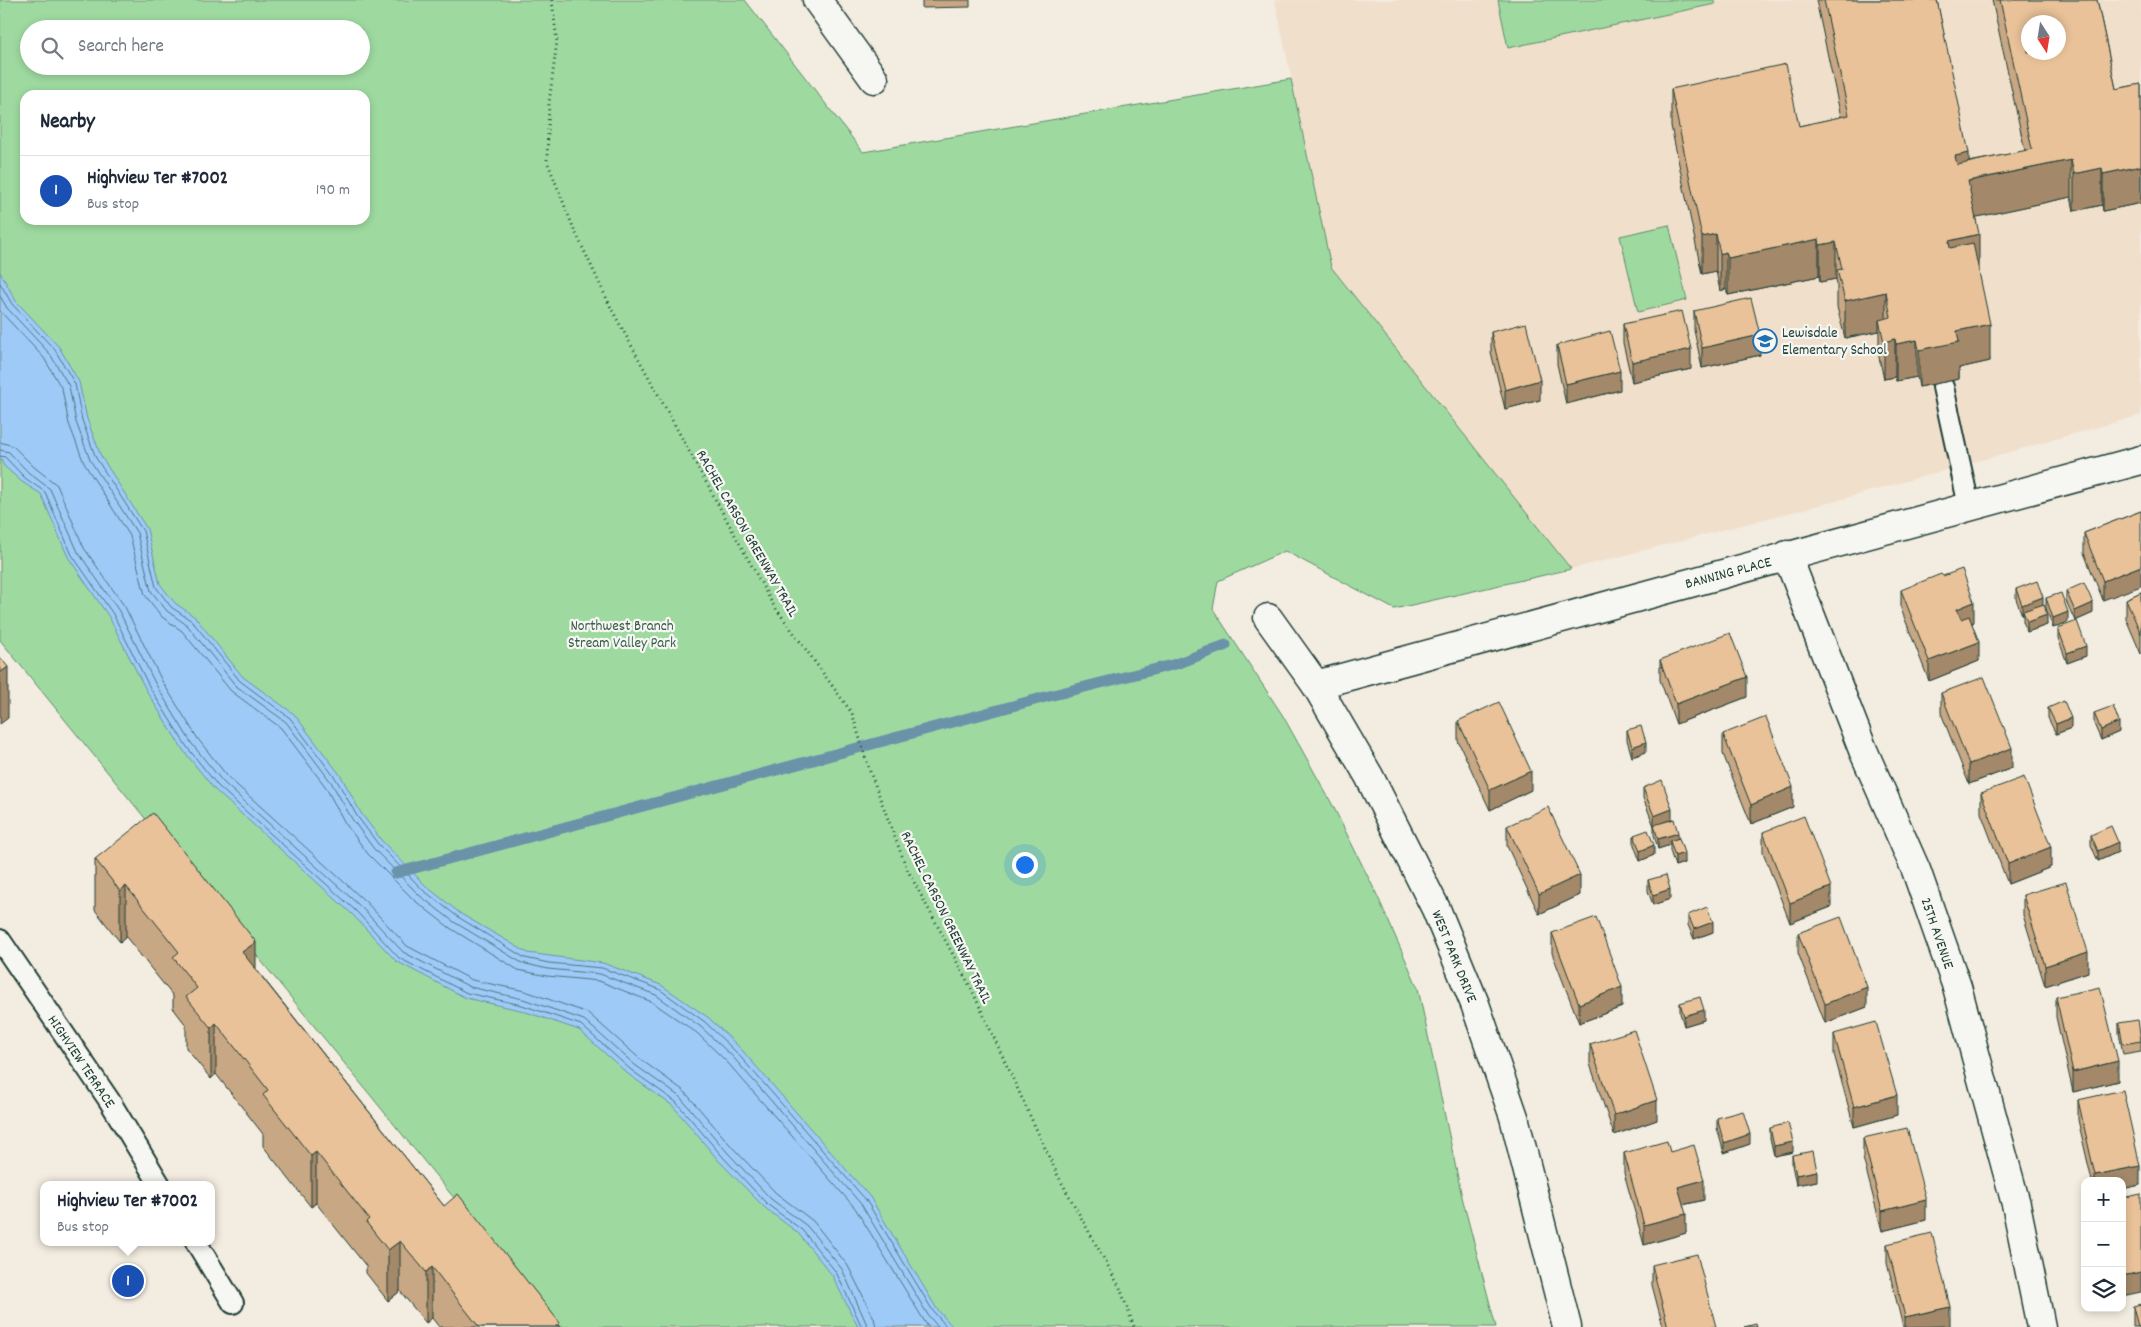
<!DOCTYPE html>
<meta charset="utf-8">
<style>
:root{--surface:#fff;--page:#f6f6f7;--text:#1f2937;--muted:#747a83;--line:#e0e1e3;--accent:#b45309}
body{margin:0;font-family:Dekko,sans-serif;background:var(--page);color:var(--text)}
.controls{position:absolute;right:15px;bottom:15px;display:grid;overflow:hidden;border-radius:10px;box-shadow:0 2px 8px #0003}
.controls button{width:45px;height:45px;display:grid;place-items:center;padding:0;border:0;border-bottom:1px solid var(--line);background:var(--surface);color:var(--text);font:25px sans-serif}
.compass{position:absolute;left:2021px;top:15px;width:45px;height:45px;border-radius:50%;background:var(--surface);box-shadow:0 2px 8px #0003;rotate:168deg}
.you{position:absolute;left:1024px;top:864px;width:18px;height:18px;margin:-12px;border:4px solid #fff;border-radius:50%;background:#1a73e8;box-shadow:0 0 0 8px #1a73e833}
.badge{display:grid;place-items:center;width:32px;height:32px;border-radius:50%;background:var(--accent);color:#fff;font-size:16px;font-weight:700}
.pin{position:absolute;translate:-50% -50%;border:2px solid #fff;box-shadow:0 1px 5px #0006}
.popup{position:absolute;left:40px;top:1181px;width:175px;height:65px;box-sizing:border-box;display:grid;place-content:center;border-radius:10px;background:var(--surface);filter:drop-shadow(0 1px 4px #0005);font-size:16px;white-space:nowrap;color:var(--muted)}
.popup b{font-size:19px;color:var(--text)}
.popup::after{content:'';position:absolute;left:50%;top:100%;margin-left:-10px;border:10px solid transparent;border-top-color:var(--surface)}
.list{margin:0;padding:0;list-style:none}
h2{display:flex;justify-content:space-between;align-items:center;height:65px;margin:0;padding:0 20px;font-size:21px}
h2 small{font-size:16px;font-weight:400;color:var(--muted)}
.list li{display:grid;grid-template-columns:32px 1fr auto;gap:15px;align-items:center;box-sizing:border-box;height:70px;padding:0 20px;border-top:1px solid var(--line)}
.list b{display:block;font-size:19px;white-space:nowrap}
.list p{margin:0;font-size:16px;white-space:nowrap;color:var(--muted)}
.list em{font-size:16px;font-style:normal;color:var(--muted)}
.icon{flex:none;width:28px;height:28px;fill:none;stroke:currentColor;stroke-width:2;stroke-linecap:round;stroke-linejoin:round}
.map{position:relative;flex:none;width:2141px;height:1327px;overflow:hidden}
.search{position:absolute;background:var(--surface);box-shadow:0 2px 8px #0003;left:20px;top:20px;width:350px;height:55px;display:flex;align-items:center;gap:12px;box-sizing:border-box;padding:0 18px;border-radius:28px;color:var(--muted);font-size:19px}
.panel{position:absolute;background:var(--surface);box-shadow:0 2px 8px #0003;left:20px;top:90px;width:350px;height:135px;border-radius:15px}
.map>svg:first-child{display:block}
.built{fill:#f0dfcb;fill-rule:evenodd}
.green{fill:#9edaa0;stroke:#5e8c6a;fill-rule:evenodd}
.water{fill:#9dcaf7;stroke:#6b92a9}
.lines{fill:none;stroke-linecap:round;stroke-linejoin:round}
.shore{stroke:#517582;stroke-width:1}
.stream{stroke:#6b92a9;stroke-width:11}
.service-casing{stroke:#1f3d34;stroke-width:24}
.minor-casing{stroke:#1f3d34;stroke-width:31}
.path{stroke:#1f3d34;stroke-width:3;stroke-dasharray:1 4;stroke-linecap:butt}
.service{stroke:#f6f6f2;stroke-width:20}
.minor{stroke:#f6f6f2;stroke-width:28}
.wall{fill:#c8a784;stroke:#1f3d34}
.shaded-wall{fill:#a3886b;stroke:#1f3d34}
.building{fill:#e9c299;stroke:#1f3d34;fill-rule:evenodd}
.labels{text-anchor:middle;stroke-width:4.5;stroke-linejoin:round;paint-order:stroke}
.poi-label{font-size:15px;fill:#1f3d34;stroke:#f6f6f2;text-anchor:start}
.street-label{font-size:15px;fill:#1f3d34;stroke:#f6f6f2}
.park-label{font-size:15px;fill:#385c4a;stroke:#f6f6f2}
</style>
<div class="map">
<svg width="2141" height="1327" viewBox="0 0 2141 1327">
<rect width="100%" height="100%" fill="#f3ece0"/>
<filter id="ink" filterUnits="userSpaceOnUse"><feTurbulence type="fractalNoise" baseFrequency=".02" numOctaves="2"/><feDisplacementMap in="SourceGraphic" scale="10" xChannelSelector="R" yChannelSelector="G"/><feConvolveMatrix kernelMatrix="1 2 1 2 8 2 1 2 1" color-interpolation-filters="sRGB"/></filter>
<g filter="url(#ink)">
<path class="built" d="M1275,0H2141V415L1835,501L1571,569L1331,267ZM2028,22H2058V52H2028Z"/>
<g class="green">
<path d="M0,0H745L863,152L1291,79L1331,267L1571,569L1394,609L1285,551L1218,581L1213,609L1283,716L1332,804L1377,895L1418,988L1462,1197L1496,1327H559L0,640ZM29,29H361V66H29ZM25,95H365V220H25Z"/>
<polygon points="1498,0 1714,0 1715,4 1508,48"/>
<polygon points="1669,225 1687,300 1638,312 1620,236"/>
</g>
<polygon class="water" points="0,272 16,301 59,347 79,382 87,419 101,456 147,529 160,584 175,603 195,617 243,677 294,714 341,776 361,813 382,841 426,886 461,914 528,953 603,963 661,985 709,1018 741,1049 870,1197 937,1309 953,1327 858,1327 832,1275 798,1233 764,1207 718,1160 673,1106 628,1074 579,1030 520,1010 466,998 396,961 353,915 215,790 183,750 146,690 109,617 68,557 41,494 22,482 4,466 0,457"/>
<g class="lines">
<g class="shore">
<polyline points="0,283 12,304 55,350 75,384 82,420 96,458 143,531 156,587 171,607 192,621 240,681 290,718 336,779 357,816 378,844 423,890 458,917 525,958 549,963 602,968 659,989 705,1022 737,1053 866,1200 933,1311 947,1327"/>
<polyline points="0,296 7,308 50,354 69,386 76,422 90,460 137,533 151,591 167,611 187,625 236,686 286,722 331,782 352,819 374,849 419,895 454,922 522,963 548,969 600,974 656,995 701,1027 733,1057 861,1204 928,1315 938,1327"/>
<polyline points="0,311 44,358 62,389 69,424 84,463 130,536 145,595 162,617 182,631 231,691 281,728 325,786 345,823 368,854 414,900 450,928 518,970 547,976 599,981 652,1002 697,1033 727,1062 855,1208 928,1327"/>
<polyline points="0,442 13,446 34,467 57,485 84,548 125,607 162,681 198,739 228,777 366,902 407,946 472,980 525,991 588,1013 640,1059 684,1091 732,1147 776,1193 813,1221 848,1266 874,1318 876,1327"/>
<polyline points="0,450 9,452 29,473 50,489 78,552 119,611 156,685 192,744 223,782 361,907 403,952 470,987 523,999 584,1020 635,1065 680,1097 727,1152 771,1199 807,1226 842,1269 868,1327"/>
<polyline points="0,456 5,457 25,478 45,492 72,555 113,614 150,688 187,747 218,786 357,912 399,958 467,993 522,1005 581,1025 631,1070 676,1102 722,1156 767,1204 802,1230 836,1272 862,1327"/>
</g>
<polyline class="stream" points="396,873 1053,695 1176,664 1226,645"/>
<g class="service-casing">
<g id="service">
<polyline points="1943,387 1969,506"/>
<polyline points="0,940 109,1100 160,1185"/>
<polyline points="196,1242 233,1303"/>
</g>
</g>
<g class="minor-casing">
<g id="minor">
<polyline points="817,0 874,79"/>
<polyline points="1787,555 1863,750 1916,870 1957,987 2016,1204 2041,1327"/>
<polyline points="1268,618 1316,685 1369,776 1436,909 1475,1004 1514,1117 1567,1327"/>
<polyline points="1316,685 2141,460"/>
</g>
</g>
<polyline class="path" points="552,0 557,41 549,103 547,161 573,227 612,310 772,603 852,713 869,769 907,869 971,988 1057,1174 1120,1288 1134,1327"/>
<use href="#service" class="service"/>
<use href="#minor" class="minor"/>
</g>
<g class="wall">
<polygon points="922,0 970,0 970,7 922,8"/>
<polygon points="1816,0 1937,0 1969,162 2025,151 1992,0 2097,0 2116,89 2141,84 2141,203 2103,211 2102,205 2074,211 2071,197 1976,217 1979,271 1990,361 1959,368 1959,379 1919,387 1917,377 1896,381 1895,377 1884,379 1879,357 1879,331 1845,338 1837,307 1837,285 1836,279 1820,282 1819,276 1728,295 1726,289 1720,291 1716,271 1702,274 1671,126 1671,89 1799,126 1841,117"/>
<polygon points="1694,311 1760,355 1702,368 1694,330"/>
<polygon points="1623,324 1691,369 1632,382 1623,343"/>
<polygon points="1491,332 1540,400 1505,409 1491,352"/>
<polygon points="1557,345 1620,390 1566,404 1557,364"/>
<polygon points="2141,511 2103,600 2084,553 2084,533"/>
<polygon points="2016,589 2043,604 2047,625 2027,632 2023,621 2023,615 2022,615 2016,599"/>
<polygon points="1901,590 1974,622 1972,623 1979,661 1929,681 1901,609"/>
<polygon points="2066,591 2093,613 2075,621 2066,601"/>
<polygon points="2141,592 2141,654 2126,619 2126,599"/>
<polygon points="2046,598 2068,622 2053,628 2046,608"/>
<polygon points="2058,628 2086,656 2067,663 2058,638"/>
<polygon points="1660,660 1747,697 1676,724 1660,680"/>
<polygon points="1941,693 2012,768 1969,784 1941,713"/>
<polygon points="2048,708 2071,728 2056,734 2048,718"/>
<polygon points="2094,713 2119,732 2101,740 2094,724"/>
<polygon points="1458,721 1531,790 1490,810 1458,741"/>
<polygon points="1627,730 1646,752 1632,757 1627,740"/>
<polygon points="1723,734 1793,807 1751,824 1723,754"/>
<polygon points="1643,788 1672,819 1667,821 1678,838 1684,863 1675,866 1670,851 1670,845 1658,849 1654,835 1654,826 1643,798"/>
<polygon points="1981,793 2051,867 2008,884 1981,813"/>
<polygon points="1507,826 1580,895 1539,914 1507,846"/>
<polygon points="1763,832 1831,907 1790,923 1763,852"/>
<polygon points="1634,835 1654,855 1640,861 1634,845"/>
<polygon points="2091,835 2118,852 2098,861 2091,845"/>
<polygon points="95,859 256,969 444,1206 560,1327 439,1327 432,1318 426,1323 400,1291 388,1301 366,1273 366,1266 316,1203 311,1207 263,1146 263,1134 216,1074 211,1079 186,1048 186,1025 173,1008 173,996 126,937 120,942 95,910"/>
<polygon points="1648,880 1670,899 1653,905 1648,891"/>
<polygon points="2023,895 2088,972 2045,986 2023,915"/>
<polygon points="1688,915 1713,932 1694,939 1688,925"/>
<polygon points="1552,933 1622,1007 1579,1023 1552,953"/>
<polygon points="1798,933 1867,1007 1825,1023 1798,953"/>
<polygon points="2056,997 2118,1081 2073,1092 2056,1017"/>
<polygon points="1680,1003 1704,1020 1684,1026 1680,1013"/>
<polygon points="2119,1023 2141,1039 2141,1051 2123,1054 2119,1033"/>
<polygon points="1834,1034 1897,1115 1854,1127 1834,1054"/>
<polygon points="1590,1044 1657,1120 1614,1135 1590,1064"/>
<polygon points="2078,1100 2140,1185 2122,1189 2122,1181 2092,1181 2078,1120"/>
<polygon points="1717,1118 1750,1144 1724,1153 1717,1128"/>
<polygon points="1770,1128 1793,1152 1774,1156 1770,1138"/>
<polygon points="1863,1138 1926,1220 1882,1231 1863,1158"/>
<polygon points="1670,1152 1704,1200 1683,1205 1686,1233 1644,1245 1624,1173 1624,1153"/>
<polygon points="1792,1155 1817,1181 1796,1185 1792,1165"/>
<polygon points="1887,1244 1950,1326 1903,1327 1887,1263"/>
<polygon points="1652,1265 1716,1327 1663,1327 1652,1285"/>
<polygon points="2133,1306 2141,1327 2133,1327"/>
</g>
<g class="shaded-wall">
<polygon points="1969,153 1969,181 2071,160 2071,197 1968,219 1955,193 1955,156"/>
<polygon points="2141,166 2141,203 2103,211 2103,174"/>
<polygon points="2102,168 2102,205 2074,211 2074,174"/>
<polygon points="1716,234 1716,271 1702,274 1702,237"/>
<polygon points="1979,234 1979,271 1949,278 1949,241"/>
<polygon points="1819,239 1819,276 1728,295 1728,258"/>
<polygon points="1836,242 1836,279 1820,282 1820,245"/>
<polygon points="1726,252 1726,289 1720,291 1720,254"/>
<polygon points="1886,292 1886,330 1879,320 1879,331 1845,338 1845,301"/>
<polygon points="1990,324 1990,361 1959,368 1959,379 1919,387 1919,350 1957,331"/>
<polygon points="1760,335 1760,355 1702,368 1702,348"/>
<polygon points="1895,339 1895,377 1884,379 1884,342"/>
<polygon points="1917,340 1917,377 1896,381 1896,344"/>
<polygon points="1691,349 1691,369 1632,382 1632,362"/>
<polygon points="1620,371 1620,390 1566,404 1566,384"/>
<polygon points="1540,380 1540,400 1505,409 1505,390"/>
<polygon points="2141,566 2141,586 2103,600 2103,581"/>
<polygon points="2043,597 2043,607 2023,611 2023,615 2022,615 2022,605"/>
<polygon points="1974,602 1974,622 1957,629 1957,609"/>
<polygon points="2093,603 2093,613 2075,621 2075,611"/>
<polygon points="2068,612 2068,622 2053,628 2053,618"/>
<polygon points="2047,615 2047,625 2027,632 2027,622"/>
<polygon points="1979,642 1979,661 1929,681 1929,661"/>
<polygon points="2086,646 2086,656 2067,663 2067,653"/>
<polygon points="8,667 8,718 0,724 0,673"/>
<polygon points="1747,677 1747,697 1676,724 1676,704"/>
<polygon points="2071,718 2071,728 2056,734 2056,724"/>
<polygon points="2119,722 2119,732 2101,740 2101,730"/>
<polygon points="1646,742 1646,752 1632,757 1632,747"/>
<polygon points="2012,748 2012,768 1969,784 1969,764"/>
<polygon points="1531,771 1531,790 1490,810 1490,790"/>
<polygon points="1793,787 1793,807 1751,824 1751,805"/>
<polygon points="1672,809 1672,819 1654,826 1654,816"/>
<polygon points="1678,833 1678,843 1670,841 1670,845 1658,849 1658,839"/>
<polygon points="2118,842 2118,852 2098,861 2098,851"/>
<polygon points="1654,845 1654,855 1640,861 1640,851"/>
<polygon points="2051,847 2051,867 2008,884 2008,864"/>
<polygon points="1684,853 1684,863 1675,866 1675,856"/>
<polygon points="1580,875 1580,895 1539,914 1539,894"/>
<polygon points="126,886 126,937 120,942 120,891"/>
<polygon points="1831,887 1831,907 1790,923 1790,903"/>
<polygon points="1670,889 1670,899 1653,905 1653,895"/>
<polygon points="1713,922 1713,932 1694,939 1694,929"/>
<polygon points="256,942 256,992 242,952"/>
<polygon points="2088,952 2088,972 2045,986 2045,966"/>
<polygon points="1622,987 1622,1007 1579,1023 1579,1004"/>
<polygon points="1867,987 1867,1007 1825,1023 1825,1004"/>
<polygon points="1704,1010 1704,1020 1684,1026 1684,1016"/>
<polygon points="216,1023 216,1074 211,1079 211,1028"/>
<polygon points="2118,1061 2118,1081 2073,1092 2073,1072"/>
<polygon points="1897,1095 1897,1115 1854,1127 1854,1107"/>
<polygon points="1657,1100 1657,1120 1614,1135 1614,1115"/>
<polygon points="1750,1134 1750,1144 1724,1153 1724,1143"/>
<polygon points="1793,1142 1793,1152 1774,1156 1774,1146"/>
<polygon points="316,1152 316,1203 311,1207 311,1156"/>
<polygon points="2140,1166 2140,1185 2122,1189 2122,1181 2095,1181 2095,1175"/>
<polygon points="1817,1171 1817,1181 1796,1185 1796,1175"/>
<polygon points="1704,1180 1704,1200 1678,1206 1678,1187"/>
<polygon points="1926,1200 1926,1220 1882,1231 1882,1211"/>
<polygon points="1686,1214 1686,1233 1644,1245 1644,1225"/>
<polygon points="400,1241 400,1291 388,1301 388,1250"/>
<polygon points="432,1267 432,1318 426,1323 426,1272"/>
<polygon points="2141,1272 2141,1292 2122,1296 2122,1276"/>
<polygon points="1950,1307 1950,1326 1905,1327 1905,1317"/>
</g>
<g class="building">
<path d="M1824,0H1937L1969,153L1955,156L1957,165L2032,149L2000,0H2097L2116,89L2141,84V166L2103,174L2102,168L2074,174L2071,160L1968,181L1979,234L1949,241L1950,248L1973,243L1990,324L1957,331L1959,342L1919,350L1917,340L1896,344L1895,339L1884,342L1879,320L1891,317L1886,292L1845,301L1837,270L1842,269L1836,242L1820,245L1819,239L1728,258L1726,252L1720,254L1716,234L1702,237L1671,89L1786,64L1799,126L1849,115ZM2028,22H2058V52H2028Z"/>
<polygon points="1751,298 1760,335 1702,348 1694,311"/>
<polygon points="1682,311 1691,349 1632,362 1623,324"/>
<polygon points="1526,323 1540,380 1505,390 1491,332"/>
<polygon points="1610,331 1620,371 1566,384 1557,345"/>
<polygon points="2141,511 2141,566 2103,581 2084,533"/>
<polygon points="1962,569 1974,602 1957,609 1961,619 1969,616 1979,642 1929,661 1901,590 1941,574 1943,576"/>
<polygon points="2037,581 2043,597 2022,605 2016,589"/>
<polygon points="2084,583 2093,603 2075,611 2066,591"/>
<polygon points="2141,592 2141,634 2126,599"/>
<polygon points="2061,593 2068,612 2053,618 2046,598"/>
<polygon points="2044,604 2047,615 2027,622 2023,611"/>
<polygon points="2077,621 2086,646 2067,653 2058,628"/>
<polygon points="1730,633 1747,677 1676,704 1660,660"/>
<polygon points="0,657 8,667 0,673"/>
<polygon points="1984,677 2012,748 1969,764 1941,693"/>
<polygon points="2064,701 2071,718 2056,724 2048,708"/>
<polygon points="1499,702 1531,771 1490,790 1458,721"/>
<polygon points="2113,706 2119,722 2101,730 2094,713"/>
<polygon points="1766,717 1793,787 1751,805 1723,734"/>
<polygon points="1641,726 1646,742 1632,747 1627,730"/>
<polygon points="2024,777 2051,847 2008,864 1981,793"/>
<polygon points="1662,780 1672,809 1654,816 1643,788"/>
<polygon points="1548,807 1580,875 1539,894 1507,826"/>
<polygon points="153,813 256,942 242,952 444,1206 458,1194 560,1323 555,1327 479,1327 432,1267 426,1272 400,1241 388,1250 366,1222 369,1219 316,1152 311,1156 263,1095 268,1090 216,1023 211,1028 186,997 197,988 173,957 179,952 126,886 120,891 95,859"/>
<polygon points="1804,816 1831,887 1790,903 1763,832"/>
<polygon points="1674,819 1678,833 1658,839 1654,825"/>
<polygon points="2111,826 2118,842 2098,851 2091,835"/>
<polygon points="1648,830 1654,845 1640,851 1634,835"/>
<polygon points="1679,838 1684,853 1675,856 1670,841"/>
<polygon points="1666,875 1670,889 1653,895 1648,880"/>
<polygon points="2066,882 2088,952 2045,966 2023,895"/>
<polygon points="1707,907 1713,922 1694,929 1688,915"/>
<polygon points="1596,917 1622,987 1579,1004 1552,933"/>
<polygon points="1841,917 1867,987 1825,1004 1798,933"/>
<polygon points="2100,987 2118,1061 2073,1072 2056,997"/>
<polygon points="1700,997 1704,1010 1684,1016 1680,1003"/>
<polygon points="2138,1020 2141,1041 2123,1044 2119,1023"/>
<polygon points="1876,1022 1897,1095 1854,1107 1834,1034"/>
<polygon points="1634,1030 1657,1100 1614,1115 1590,1044"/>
<polygon points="2123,1090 2140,1166 2095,1175 2078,1100"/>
<polygon points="1743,1111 1750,1134 1724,1143 1717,1118"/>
<polygon points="1788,1123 1793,1142 1774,1146 1770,1128"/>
<polygon points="1907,1128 1926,1200 1882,1211 1863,1138"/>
<polygon points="1667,1141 1670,1152 1694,1145 1704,1180 1678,1187 1686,1214 1644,1225 1624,1153"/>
<polygon points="1813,1151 1817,1171 1796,1175 1792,1155"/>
<polygon points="2141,1194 2141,1272 2122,1276 2122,1198"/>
<polygon points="1932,1233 1950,1307 1905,1317 1887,1244"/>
<polygon points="1697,1254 1716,1327 1668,1327 1652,1265"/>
<polygon points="2141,1304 2141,1327 2138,1327 2133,1306"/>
<polygon points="1756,1324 1757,1327 1744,1327"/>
</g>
</g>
<defs>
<g id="school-ring" transform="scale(1.25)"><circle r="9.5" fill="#f6f6f2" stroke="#1f6fb2" stroke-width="1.5"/><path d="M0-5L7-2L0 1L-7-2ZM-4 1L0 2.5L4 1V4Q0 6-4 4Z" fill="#1f6fb2"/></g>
</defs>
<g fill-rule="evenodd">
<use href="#school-ring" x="1765" y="341"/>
</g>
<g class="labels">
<g class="poi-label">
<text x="1782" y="337">Lewisdale<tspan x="1782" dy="17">Elementary School</tspan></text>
</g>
<g class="street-label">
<text transform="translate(748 533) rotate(60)" y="5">RACHEL CARSON GREENWAY TRAIL</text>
<text transform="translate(1728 572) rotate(-15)" y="5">BANNING PLACE</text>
<text transform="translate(947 917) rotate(64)" y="5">RACHEL CARSON GREENWAY TRAIL</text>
<text transform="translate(1938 933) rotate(71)" y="5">25TH AVENUE</text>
<text transform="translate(1455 956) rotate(68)" y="5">WEST PARK DRIVE</text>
<text transform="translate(82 1061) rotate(56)" y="5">HIGHVIEW TERRACE</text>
</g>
<g class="park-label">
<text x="622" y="630">Northwest Branch<tspan x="622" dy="17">Stream Valley Park</tspan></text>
</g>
</g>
</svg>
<div class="controls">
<button>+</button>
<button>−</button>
<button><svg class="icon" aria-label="layers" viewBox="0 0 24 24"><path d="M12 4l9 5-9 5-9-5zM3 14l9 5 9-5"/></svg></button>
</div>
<svg class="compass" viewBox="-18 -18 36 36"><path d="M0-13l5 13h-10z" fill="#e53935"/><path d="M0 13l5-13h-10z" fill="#747a83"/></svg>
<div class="you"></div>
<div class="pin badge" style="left:128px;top:1281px;background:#1a4fb4">1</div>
<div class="popup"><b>Highview Ter #7002</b>Bus stop</div>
<div class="search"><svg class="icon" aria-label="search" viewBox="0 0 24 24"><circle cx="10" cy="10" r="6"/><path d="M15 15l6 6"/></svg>Search here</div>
<section class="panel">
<h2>Nearby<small></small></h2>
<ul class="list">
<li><span class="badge" style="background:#1a4fb4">1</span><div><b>Highview Ter #7002</b><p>Bus stop</p></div><em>190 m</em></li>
</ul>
</section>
</div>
